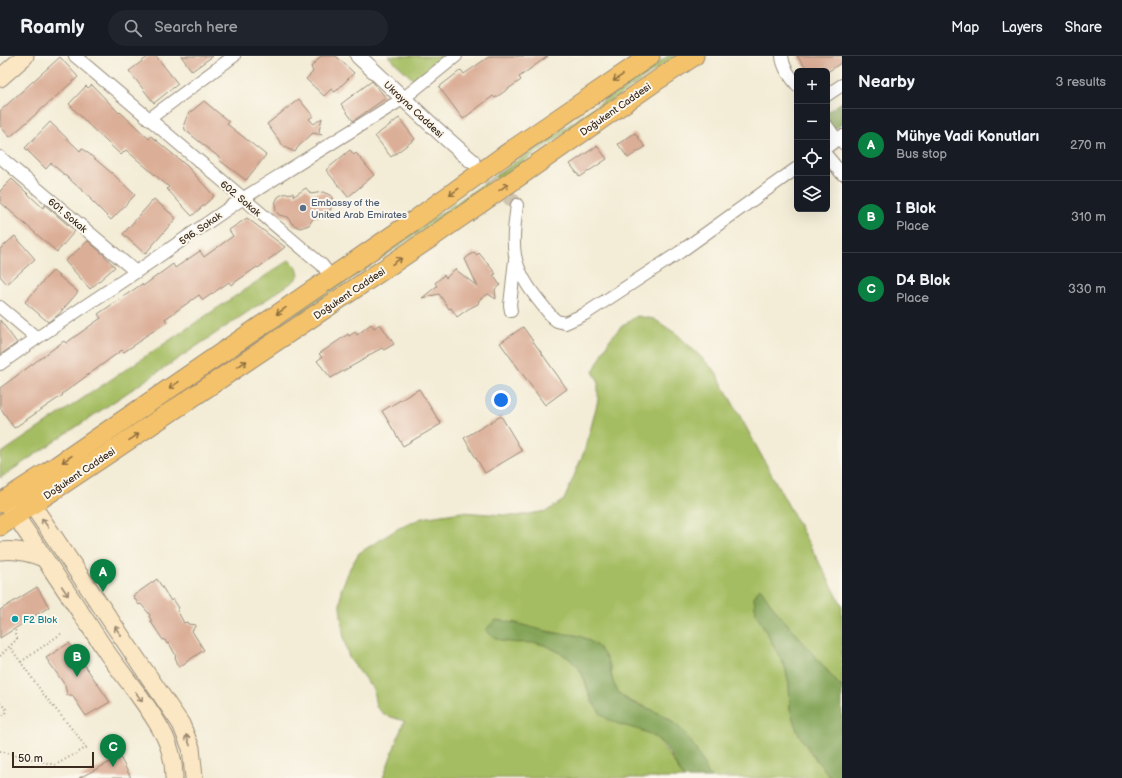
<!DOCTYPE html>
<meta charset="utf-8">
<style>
:root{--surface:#171b24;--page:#20242c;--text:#f1f3f6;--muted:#9ea1a6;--line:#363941;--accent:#0b8043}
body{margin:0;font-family:"Balsamiq Sans",sans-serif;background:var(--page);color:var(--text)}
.controls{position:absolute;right:12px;top:12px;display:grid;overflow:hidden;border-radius:6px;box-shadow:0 4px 16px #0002}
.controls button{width:36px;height:36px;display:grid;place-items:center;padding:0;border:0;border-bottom:1px solid var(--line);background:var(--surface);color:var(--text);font:20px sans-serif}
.scale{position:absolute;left:12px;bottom:10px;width:82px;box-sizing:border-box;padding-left:4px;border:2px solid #3b2a1e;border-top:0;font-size:11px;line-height:14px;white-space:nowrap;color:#3b2a1e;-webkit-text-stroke:3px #fbf7ec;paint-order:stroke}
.you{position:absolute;left:501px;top:344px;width:14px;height:14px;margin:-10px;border:3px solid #fff;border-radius:50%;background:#1a73e8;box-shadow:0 0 0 6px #1a73e833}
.badge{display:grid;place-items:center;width:26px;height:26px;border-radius:50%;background:var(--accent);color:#fff;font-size:13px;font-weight:700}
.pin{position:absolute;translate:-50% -33px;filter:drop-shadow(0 1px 2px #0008)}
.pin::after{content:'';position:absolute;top:21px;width:14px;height:12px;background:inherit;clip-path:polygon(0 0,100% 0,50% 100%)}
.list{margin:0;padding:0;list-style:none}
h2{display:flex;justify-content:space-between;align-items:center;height:52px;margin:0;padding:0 16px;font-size:17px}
h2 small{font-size:13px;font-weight:400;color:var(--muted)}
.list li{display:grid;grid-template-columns:26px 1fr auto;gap:12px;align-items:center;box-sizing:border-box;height:72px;padding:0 16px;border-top:1px solid var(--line)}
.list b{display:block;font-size:15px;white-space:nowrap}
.list p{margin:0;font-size:13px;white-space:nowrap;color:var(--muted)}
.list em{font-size:13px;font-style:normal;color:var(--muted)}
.icon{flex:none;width:22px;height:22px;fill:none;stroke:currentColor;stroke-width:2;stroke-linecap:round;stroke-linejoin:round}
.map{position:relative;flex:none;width:842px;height:722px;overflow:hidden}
header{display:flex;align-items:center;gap:24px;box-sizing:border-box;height:56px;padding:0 20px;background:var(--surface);border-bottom:1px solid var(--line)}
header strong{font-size:19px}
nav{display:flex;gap:22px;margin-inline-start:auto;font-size:14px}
.search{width:280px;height:36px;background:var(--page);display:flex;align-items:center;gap:10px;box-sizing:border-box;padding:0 14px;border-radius:22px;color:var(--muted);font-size:15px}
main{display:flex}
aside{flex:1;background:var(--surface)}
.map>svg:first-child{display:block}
.green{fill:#a5bd62;stroke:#707440}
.forest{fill:#84a458;stroke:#60673b}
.building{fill:#dbae97}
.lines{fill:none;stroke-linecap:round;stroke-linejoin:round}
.tertiary-tunnel{stroke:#cec5b1;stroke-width:15;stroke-dasharray:15 8;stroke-linecap:butt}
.service-casing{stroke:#978b7a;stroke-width:8}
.minor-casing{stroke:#978b7a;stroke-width:14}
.tertiary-casing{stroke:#978b7a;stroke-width:17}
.secondary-casing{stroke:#978b7a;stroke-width:19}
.primary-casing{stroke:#978b7a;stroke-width:21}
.path{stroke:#978b7a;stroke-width:2;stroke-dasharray:1 3;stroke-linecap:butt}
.service{stroke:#fff;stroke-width:6}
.minor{stroke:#fff;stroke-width:12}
.tertiary{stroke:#fff;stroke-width:15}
.secondary{stroke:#fbe7c3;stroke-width:17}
.primary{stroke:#f4c26a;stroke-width:19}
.oneway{stroke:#8e6e40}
.oneway2{stroke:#9b8870}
.service-dot{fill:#5c6f8a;stroke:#fbf7ec;stroke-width:1.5}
.culture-dot{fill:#0f9aa8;stroke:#fbf7ec;stroke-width:1.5}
.labels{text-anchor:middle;stroke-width:4;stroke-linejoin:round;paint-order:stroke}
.street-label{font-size:10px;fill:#3b2a1e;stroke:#fbf7ec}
.service-label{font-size:10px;fill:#4e5e75;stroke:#fbf7ec;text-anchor:start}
.culture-label{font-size:10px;fill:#0d838f;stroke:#fbf7ec;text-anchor:start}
</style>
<header>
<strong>Roamly</strong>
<div class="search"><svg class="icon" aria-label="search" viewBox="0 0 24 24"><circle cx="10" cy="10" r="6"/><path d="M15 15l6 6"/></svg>Search here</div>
<nav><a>Map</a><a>Layers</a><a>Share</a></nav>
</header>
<main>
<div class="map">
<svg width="842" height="722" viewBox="0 0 842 722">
<rect width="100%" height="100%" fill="#fbf7ec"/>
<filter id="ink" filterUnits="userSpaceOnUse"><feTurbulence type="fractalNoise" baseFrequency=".025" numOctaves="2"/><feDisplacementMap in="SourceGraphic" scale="8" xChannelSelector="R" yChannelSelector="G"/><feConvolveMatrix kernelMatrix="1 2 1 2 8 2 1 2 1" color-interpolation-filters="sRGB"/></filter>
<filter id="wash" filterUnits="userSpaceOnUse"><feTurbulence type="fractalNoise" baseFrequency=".012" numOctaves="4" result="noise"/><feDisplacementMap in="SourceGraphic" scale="16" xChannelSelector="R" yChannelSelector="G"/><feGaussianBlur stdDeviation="0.9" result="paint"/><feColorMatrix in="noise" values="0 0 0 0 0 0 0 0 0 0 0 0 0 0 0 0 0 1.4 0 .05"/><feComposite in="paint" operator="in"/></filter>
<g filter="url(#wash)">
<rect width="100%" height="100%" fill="#f3ecd6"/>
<g class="green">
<polygon points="388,0 445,0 415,25"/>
<polygon points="668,0 676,0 487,131 144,363 163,348 481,130"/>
<polygon points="289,204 297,212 299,219 294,225 0,422 0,398"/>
<polygon points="637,260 654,263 678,279 715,315 746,371 842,549 842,632 777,556 760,533 754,541 756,557 785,611 789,628 790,653 797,675 811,697 831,722 711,722 669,662 646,651 630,645 621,639 613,628 610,609 557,577 535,573 513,566 510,586 533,586 548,590 567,601 578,611 583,620 592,647 615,666 646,676 658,683 684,722 383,722 404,665 385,659 376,651 373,633 349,602 344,583 340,551 341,534 350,512 359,497 399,472 422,462 462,456 517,460 547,455 564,444 586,391 598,344 598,324 593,316 610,283 622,270"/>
</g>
<g class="forest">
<polygon points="842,46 842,68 827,78 827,56"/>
<polygon points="760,532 777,556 842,632 842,722 831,722 811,697 797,675 790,653 789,628 785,611 756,557 754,541"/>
<path d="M496,564C516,566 535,573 555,577C564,578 575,578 582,581C587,583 597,589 600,593C613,606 608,626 621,639C629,648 646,650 656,656C690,673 694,692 711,722H684C675,710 670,694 659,684C643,670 614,672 601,658C588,644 589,626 578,611C571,602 561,597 551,592C534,582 514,591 497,583C493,581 489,577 485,574Z"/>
</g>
<g id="blocks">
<g class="building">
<polygon points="149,0 156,0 178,28 154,47 129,15"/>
<polygon points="181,0 213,0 192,15"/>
<polygon points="321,0 336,0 354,17 335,36 331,33 324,40 306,23 313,16 311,11"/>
<polygon points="490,0 548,0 519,21 521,24 495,42 493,40 463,63 439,31 461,14 464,18"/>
<polygon points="797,0 842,0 842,6 829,15 808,15"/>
<polygon points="60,1 78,21 10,81 0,70 0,55"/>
<polygon points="372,25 386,42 353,65 341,48"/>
<polygon points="92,29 119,57 120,56 149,83 151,80 187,110 214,140 192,160 167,133 169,131 126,94 121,99 91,71 69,48 86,30 88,32"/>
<polygon points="299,43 313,60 309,63 314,68 322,62 319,75 323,79 313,77 298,91 295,96 284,91 267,68"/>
<polygon points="204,45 229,66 227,68 266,99 246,124 219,104 220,102 185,74 184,68 188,58"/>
<polygon points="399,62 415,83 391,101 375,80"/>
<polygon points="50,66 80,95 82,92 114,119 135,139 111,164 90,143 91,142 51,107 46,113 25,92"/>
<polygon points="635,77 645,91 628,102 618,88"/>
<polygon points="597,90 607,103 580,121 570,108"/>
<polygon points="350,94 354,99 356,97 374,119 348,141 326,114"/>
<polygon points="12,123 43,152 45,149 75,175 57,196 0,146 0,135"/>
<polygon points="306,132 311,138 323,136 332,140 332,150 328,158 323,160 314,161 309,169 300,172 292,168 288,161 279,159 276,155 275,150 276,145 278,141 283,138 293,137 294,140"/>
<polygon points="154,143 176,162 145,198 123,178"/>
<polygon points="247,162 285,191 258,212 257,211 231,229 229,226 203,244 199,239 165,263 167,266 141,283 142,284 124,296 122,294 62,338 63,339 14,372 0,351 0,332 64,285 66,287 101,262 98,258 142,228 143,230 173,208 175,212 200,195 204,201 233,180 229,174"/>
<polygon points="15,180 35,203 7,228 0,220 0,193"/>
<polygon points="88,185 103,198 115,211 90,233 65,205"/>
<polygon points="474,196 477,199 479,197 496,218 493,219 500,229 495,233 496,243 488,238 479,244 478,248 468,253 457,261 451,252 449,253 439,238 422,242 437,230 435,227 444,219 446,222 455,213 478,231 465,203"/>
<polygon points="53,215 78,236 58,259 48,266 25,246 46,222"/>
<polygon points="0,264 17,287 0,299"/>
<polygon points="371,268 374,272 380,268 394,288 384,294 382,292 367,300 368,301 331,322 317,305 322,301 319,298 348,278 349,280 355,276 357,279"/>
<polygon points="523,271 567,333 545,349 500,287"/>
<polygon points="419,333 441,368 403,390 382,355"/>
<polygon points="501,360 522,395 485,417 464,382"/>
<polygon points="157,523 171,545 173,543 179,552 177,554 184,567 187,566 188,568 196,569 192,575 204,594 179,611 175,601 176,600 169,587 167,588 165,584 163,584 151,566 151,563 149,561 150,559 141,548 139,549 133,540"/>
<polygon points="37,531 49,551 0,582 0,554"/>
<polygon points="69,587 110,646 86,660 72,639 67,639 65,629 46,602"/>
<polygon points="120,701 131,722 79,722"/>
</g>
</g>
</g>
<g filter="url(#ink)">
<use href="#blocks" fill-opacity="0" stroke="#978b7a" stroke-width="1"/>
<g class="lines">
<polyline class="tertiary-tunnel" points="475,108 517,149"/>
<g class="service-casing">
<polyline id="service" points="837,84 842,90"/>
</g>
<g class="minor-casing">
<g id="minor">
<polyline points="75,0 322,209 331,221"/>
<path d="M782,0C783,12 790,20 797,29"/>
<polyline points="827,39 842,29"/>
<polyline points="149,63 234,0"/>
<polyline points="827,70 837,84"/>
<polyline points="827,91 842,80"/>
<polyline points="827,100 842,118"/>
<polyline points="0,101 136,216"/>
<path d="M517,149C515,165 512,183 515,199C519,223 538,244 553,262L557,265L565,267L585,258L680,196L797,112"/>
<polyline points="0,251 37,282"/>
<polyline points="511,255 510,249 515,204"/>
<polyline points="0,308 37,282 136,216 242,143 404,42 456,0"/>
</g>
</g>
<g class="tertiary-casing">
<path id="tertiary" d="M358,0C396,35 432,71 472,105"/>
</g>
<g class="secondary-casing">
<g id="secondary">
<polyline points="0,22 25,0"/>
<polyline points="24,437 181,668 191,692 194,722"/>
<path d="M8,449C42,498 75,548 108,598C127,625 150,651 165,681C171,694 174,708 174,722"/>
<path d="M0,495C16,493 29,496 43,502"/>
</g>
</g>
<g class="primary-casing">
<g id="primary">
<polyline points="0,447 48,416 415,164 505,99 650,0"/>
<polyline points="0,470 429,183 659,23 694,0"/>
</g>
</g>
<g class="path">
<polyline points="0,600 17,583 15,573"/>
<polyline points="21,606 62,577"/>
<polyline points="0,647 7,654 6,657 0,661"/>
<polyline points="0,695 55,709 86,692 77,679 44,639 10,591"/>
</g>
<use href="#service" class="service"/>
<use href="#minor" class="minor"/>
<use href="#tertiary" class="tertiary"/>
<use href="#secondary" class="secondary"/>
<use href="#primary" class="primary"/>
</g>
<defs><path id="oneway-shaft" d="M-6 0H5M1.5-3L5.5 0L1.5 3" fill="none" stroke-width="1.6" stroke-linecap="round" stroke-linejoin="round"/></defs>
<g class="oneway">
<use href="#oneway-shaft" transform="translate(618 22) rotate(146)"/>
<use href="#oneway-shaft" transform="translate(504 131) rotate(-35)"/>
<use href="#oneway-shaft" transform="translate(454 136) rotate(144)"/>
<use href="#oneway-shaft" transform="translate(397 205) rotate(-34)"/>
<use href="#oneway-shaft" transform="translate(281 255) rotate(145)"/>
<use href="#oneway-shaft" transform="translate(242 308) rotate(-34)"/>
<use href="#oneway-shaft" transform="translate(174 329) rotate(146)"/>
<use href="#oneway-shaft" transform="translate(134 381) rotate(-34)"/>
<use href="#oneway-shaft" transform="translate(67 403) rotate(145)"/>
</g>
<g class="oneway2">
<use href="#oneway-shaft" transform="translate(45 467) rotate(-125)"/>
<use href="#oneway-shaft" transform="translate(65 535) rotate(56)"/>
<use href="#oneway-shaft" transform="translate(118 575) rotate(-124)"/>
<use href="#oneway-shaft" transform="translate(139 641) rotate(55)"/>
<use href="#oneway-shaft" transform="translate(188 684) rotate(-111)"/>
</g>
</g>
<circle class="service-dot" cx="303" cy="152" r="4"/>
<circle class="culture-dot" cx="15" cy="563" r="4"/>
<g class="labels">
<g class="street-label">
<text transform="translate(414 53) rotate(43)" y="4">Ukrayna Caddesi</text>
<text transform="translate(615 53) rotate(-35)" y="4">Doğukent Caddesi</text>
<text transform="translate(241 142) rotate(40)" y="4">602. Sokak</text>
<text transform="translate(68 159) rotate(40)" y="4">601. Sokak</text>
<text transform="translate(200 172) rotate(-35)" y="4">596. Sokak</text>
<text transform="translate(349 237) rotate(-34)" y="4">Doğukent Caddesi</text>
<text transform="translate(79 417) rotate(-34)" y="4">Doğukent Caddesi</text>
</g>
<g class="service-label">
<text x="311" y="150">Embassy of the<tspan x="311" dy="12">United Arab Emirates</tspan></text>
</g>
<g class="culture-label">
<text x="23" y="567">F2 Blok</text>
</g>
</g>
</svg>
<div class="controls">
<button>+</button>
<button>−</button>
<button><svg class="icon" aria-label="locate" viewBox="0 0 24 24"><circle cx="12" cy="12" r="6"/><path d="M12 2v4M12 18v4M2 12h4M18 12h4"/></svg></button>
<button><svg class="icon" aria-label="layers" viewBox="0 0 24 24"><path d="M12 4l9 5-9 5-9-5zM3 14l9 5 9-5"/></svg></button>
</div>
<div class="scale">50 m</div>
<div class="you"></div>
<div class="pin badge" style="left:103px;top:536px">A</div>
<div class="pin badge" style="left:77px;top:621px">B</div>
<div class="pin badge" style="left:113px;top:711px">C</div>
</div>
<aside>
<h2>Nearby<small>3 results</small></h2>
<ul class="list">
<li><span class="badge">A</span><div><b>Mühye Vadi Konutları</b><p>Bus stop</p></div><em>270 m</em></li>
<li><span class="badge">B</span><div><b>I Blok</b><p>Place</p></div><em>310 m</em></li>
<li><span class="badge">C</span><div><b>D4 Blok</b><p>Place</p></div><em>330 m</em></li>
</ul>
</aside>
</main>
